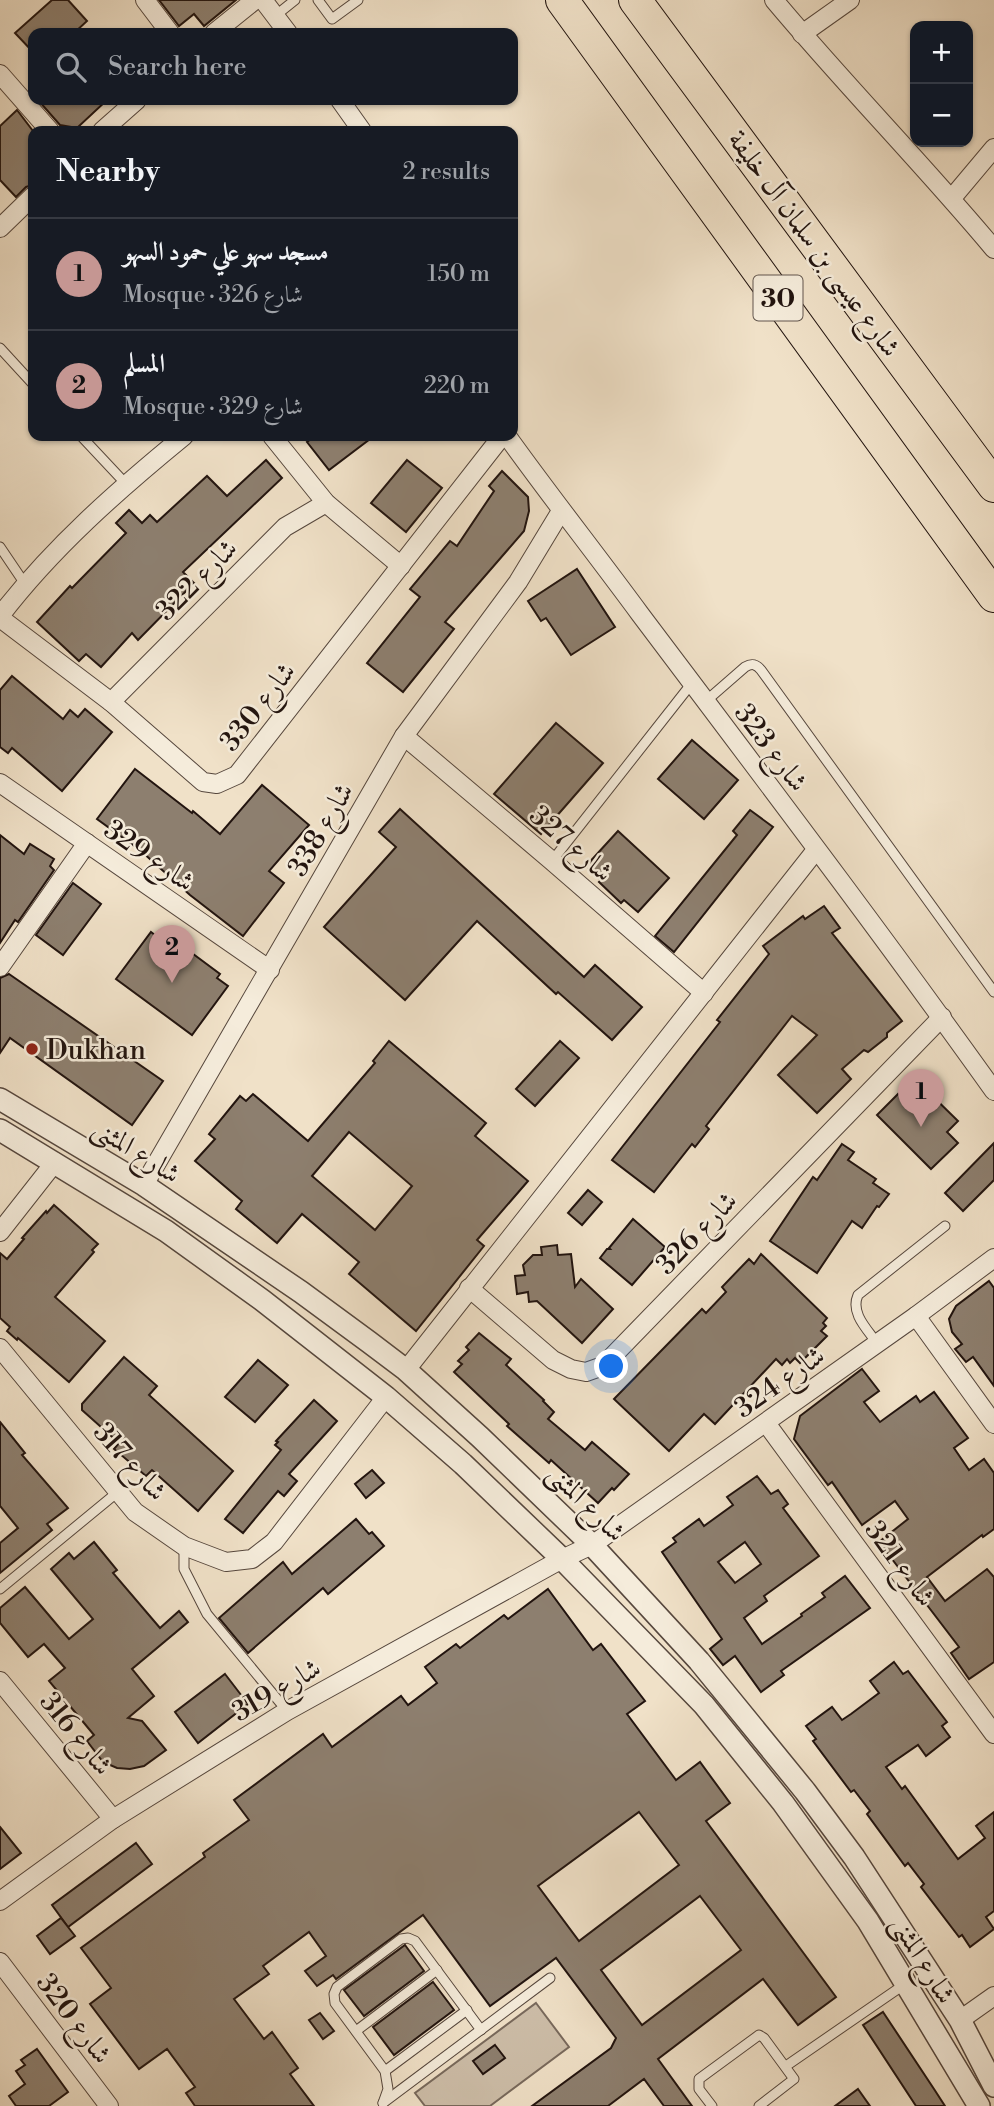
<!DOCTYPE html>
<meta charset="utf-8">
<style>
:root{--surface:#171b24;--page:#20242c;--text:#f1f3f6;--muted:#9ea1a6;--line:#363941;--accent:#c59692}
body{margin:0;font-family:"Libre Bodoni",Amiri,serif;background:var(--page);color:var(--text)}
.controls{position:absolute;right:21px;top:21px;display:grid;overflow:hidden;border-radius:14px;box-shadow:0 2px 5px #0004}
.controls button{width:63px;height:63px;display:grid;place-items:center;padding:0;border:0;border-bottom:2px solid var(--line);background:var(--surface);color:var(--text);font:35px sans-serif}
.you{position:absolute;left:612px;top:1367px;width:24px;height:24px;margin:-18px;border:5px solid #fff;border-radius:50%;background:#1a73e8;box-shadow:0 0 0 10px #1a73e833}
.badge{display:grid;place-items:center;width:46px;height:46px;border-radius:50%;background:var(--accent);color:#111;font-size:23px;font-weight:700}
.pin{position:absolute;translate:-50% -58px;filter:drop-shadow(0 2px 4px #0008)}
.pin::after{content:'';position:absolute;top:37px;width:24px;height:21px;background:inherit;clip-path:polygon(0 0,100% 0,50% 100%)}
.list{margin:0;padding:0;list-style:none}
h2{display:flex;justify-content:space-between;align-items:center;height:91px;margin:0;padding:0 28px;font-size:30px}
h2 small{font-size:23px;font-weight:400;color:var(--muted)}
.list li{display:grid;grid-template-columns:46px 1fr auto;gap:21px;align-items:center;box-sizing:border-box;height:112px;padding:0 28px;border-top:2px solid var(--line)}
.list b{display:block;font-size:26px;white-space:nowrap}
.list p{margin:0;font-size:23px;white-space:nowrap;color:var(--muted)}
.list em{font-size:23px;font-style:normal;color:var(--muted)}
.icon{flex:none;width:38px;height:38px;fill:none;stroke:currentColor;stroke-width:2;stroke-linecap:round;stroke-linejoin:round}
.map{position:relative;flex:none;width:994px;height:2106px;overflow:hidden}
.search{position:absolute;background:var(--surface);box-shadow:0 2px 5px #0004;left:28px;top:28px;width:490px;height:77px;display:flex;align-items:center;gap:18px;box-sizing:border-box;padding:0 24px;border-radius:14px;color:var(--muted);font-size:26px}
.panel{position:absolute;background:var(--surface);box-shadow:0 2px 5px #0004;left:28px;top:126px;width:490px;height:315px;border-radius:14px}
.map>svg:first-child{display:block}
.green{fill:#cdbea9;stroke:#78695c;stroke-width:2}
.building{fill:#8d7f6f;stroke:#22140f;stroke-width:2;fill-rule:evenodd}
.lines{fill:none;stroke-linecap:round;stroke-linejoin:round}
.service-casing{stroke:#56473d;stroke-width:11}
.minor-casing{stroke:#56473d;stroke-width:20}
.tertiary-casing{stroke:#56473d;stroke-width:24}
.motorway-casing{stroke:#22140f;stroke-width:34}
.service{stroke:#f5ecdb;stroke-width:9}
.minor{stroke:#f5ecdb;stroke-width:18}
.tertiary{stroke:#f5ecdb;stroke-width:21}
.motorway{stroke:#f0e1c8;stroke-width:32}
.poi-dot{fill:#8f2418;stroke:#f5ecdb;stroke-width:2.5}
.labels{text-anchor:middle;stroke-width:5;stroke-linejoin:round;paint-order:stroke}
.shield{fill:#f5ecdb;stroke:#61554c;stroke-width:2}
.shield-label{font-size:26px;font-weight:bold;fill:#22140f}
.street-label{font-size:28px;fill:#22140f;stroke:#f5ecdb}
.poi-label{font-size:28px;fill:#22140f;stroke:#f5ecdb;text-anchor:start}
</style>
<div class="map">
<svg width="994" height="2106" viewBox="0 0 994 2106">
<rect width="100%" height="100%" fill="#f0e1c8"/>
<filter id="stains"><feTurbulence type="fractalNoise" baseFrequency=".00286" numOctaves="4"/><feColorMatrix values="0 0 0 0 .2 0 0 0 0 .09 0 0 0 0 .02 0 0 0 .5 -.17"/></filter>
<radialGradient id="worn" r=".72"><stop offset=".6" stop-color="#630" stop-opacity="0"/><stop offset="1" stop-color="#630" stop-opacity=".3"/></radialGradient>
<polygon class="green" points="536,2003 569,2047 490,2106 425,2106 415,2093"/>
<g class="building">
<polygon points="52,0 68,0 87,21 74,33 33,33 33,52 15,33"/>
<polygon points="159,0 236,0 204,26 194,14 179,26"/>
<polygon points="38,100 107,100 77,128 60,125"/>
<polygon points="17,110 33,131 33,185 26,187 16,197 0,180 0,126"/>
<polygon points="315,436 374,436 329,470 307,442"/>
<polygon points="266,460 282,478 183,572 194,583 138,640 132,633 101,667 86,654 79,661 37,622 70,586 72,588 126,533 116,523 129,510 142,523 150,515 157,522 207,476 227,496"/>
<polygon points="407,460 442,488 406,532 371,503"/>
<polygon points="502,471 528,497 529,511 524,531 445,622 454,629 403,692 367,663 420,597 410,589 450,541 457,546 494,491 489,486"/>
<polygon points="577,569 615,627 571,655 546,618 541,621 528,601"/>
<polygon points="12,676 63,719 70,710 78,717 85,709 112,732 62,791 12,748 8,753 0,747 0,690"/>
<polygon points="556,723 603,763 541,834 494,794"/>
<polygon points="692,740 738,780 704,819 658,779"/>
<polygon points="135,769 192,813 193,811 220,834 262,785 309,825 269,871 284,883 243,936 190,895 141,851 97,819"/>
<polygon points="400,809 584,977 595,965 642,1007 612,1040 558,992 556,994 477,921 405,1000 324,927 396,847 379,832"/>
<polygon points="750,810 773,827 674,952 655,936 737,835 733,831"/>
<polygon points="618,831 669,878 638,912 624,900 621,903 599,882 601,880 586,866"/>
<polygon points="0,835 24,854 30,844 54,859 50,866 54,870 18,922 15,920 0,943"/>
<polygon points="73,883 101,904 63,955 36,935"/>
<polygon points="824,906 840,928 832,933 902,1021 887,1033 887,1037 868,1052 864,1050 842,1069 851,1079 817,1113 778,1075 817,1035 792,1016 706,1126 709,1129 695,1147 692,1144 654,1192 612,1160 720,1022 717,1020 769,954 763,946 803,916 805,919"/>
<polygon points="151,932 160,939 165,933 220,974 217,978 228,986 192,1035 116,979"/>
<polygon points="9,974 163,1081 132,1125 10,1038 0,1053 0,978"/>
<path d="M389,1041L486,1123L475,1136L528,1181L477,1240L484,1246L416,1331L349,1274L359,1262L302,1214L277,1243L236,1209L242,1201L195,1161L215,1139L209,1134L240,1096L246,1101L253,1094L308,1141L375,1063L373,1061ZM349,1132L412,1186L375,1230L312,1176Z"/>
<polygon points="560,1041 579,1058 535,1106 516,1089"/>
<polygon points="914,1078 958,1121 947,1132 958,1143 931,1169 877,1115"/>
<polygon points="994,1143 994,1180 963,1211 945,1193"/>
<polygon points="842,1144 854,1152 848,1160 876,1179 873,1183 889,1194 879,1207 877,1206 862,1228 852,1221 817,1273 770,1241 813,1177 817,1180"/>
<polygon points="588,1190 602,1202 582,1225 568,1213"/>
<polygon points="54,1205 98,1244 92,1250 94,1252 55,1297 105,1341 69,1382 18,1338 17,1340 7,1331 10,1327 0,1318 0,1253 7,1259 24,1239 22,1238 46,1211 47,1213"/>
<polygon points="633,1219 665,1247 632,1285 600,1258 607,1249 610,1249 609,1248"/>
<polygon points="557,1245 558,1255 571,1254 575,1287 581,1279 613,1309 582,1343 537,1301 529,1302 528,1292 517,1294 515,1276 525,1275 523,1265 533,1255 542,1255 541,1247"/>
<polygon points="761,1254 827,1318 823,1323 826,1326 821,1331 827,1336 800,1363 795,1358 790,1363 787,1359 782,1365 776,1359 715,1424 704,1414 669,1451 614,1399 702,1309 706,1313 726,1292 722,1287 749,1259 754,1264"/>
<polygon points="989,1281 994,1288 994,1386 973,1357 966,1362 955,1349 962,1344 952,1332 949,1319 956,1306"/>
<polygon points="479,1333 511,1359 506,1365 544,1400 543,1401 554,1412 548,1419 585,1450 592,1442 629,1474 614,1490 612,1488 598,1503 551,1460 549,1463 507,1426 509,1424 454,1372 462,1364 458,1361 469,1350 466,1347"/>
<polygon points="124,1357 157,1386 149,1395 233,1471 198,1511 152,1470 146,1476 114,1449 119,1443 82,1410 82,1404"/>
<polygon points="258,1360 288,1385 255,1422 225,1397"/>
<polygon points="862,1369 879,1391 864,1402 880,1422 916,1396 920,1402 934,1392 968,1438 954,1448 969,1470 984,1459 994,1473 994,1529 983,1537 982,1535 927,1577 945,1601 987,1569 994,1577 994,1662 969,1679 951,1653 959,1647 879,1542 908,1519 895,1501 862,1525 832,1482 828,1485 794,1439 800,1416"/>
<polygon points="314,1400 337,1421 289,1474 297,1481 284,1496 278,1491 243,1533 225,1519 281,1450 275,1445 278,1442 276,1441"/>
<polygon points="0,1422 25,1453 22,1455 68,1508 47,1524 52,1530 0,1573 0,1543 18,1528 0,1506"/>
<polygon points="372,1470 384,1483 366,1498 355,1484"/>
<path d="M757,1476L771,1494L778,1490L788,1504L783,1508L819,1556L764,1596L767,1601L744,1618L762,1644L802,1616L801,1614L825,1597L822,1593L845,1576L870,1608L781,1671L784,1675L761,1692L735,1656L723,1665L710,1649L722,1639L662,1552L676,1542L673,1538L699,1519L704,1526L733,1505L727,1497ZM745,1542L761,1564L735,1583L718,1562Z"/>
<polygon points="356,1519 369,1534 372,1532 384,1546 328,1594 323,1588 248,1653 219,1618 283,1562 292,1574"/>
<polygon points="94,1542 117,1570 113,1573 160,1628 179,1611 188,1622 132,1669 154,1696 128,1718 142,1721 166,1750 144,1766 130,1769 117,1768 103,1762 87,1741 94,1735 49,1681 65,1668 44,1644 28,1657 0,1623 0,1608 25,1587 69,1639 93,1619 51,1569 69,1553 74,1559"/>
<path d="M548,1589L593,1650L601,1644L645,1701L627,1714L676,1780L700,1762L730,1803L706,1821L836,1997L798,2025L763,1979L658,2059L692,2106H664L644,2079L608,2106H532L611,2048L616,2038L556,1958L490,2006L423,1915L336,1979L333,1975L317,1986L305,1971L326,1956L309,1932L263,1966L269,1974L234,1999L264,2039L272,2032L298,2068L290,2074L314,2106H195L186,2093L195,2087L167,2049L139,2069L90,2004L111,1988L81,1948L205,1857L203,1853L249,1820L234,1800L323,1734L332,1747L401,1696L408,1705L437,1683L425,1667L456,1644L460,1648L504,1615L508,1619ZM639,1812L679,1865L579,1941L538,1886ZM700,1896L741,1950L642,2025L601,1970Z"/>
<polygon points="894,1662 903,1674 908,1671 947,1722 942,1726 950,1737 926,1756 918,1745 886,1767 902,1789 905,1786 958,1859 985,1838 976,1826 994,1812 994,1911 986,1917 994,1929 970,1947 962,1935 959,1937 921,1887 924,1884 908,1863 905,1866 867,1814 870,1811 854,1790 851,1792 813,1741 816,1739 806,1726 832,1707 842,1720 851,1714 879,1693 870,1681"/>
<polygon points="225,1674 248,1704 198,1743 175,1712"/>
<polygon points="0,1827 21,1853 0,1869"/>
<polygon points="136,1843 152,1864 68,1927 52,1905"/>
<polygon points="61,1918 75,1936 50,1954 37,1936"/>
<polygon points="405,1945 424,1971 364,2016 344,1990"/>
<polygon points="433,1982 454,2010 394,2055 373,2027"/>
<polygon points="883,2012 934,2089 945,2106 916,2106 863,2025"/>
<polygon points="320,2013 334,2031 323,2039 309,2020"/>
<polygon points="495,2045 505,2058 483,2074 473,2061"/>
<polygon points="37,2049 68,2092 49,2106 16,2106 9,2096 25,2084 16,2071 25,2065 21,2060"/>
<polygon points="858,2089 870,2106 835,2106"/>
</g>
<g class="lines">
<g class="service-casing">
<g id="service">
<polyline points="318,0 332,19 358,0"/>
<polyline points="275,16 295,0"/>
<polyline points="0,348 33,384"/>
<polyline points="81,436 126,484"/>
<polyline points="0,547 25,584"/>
<path d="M706,701L745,667C752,663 756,664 761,670L994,992"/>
<polyline points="552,861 692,683"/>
<path d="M877,1343C867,1329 850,1313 858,1295L945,1226"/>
<polyline points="184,1546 184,1569 207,1614 287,1711"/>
<polyline points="0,1589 119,1491"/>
<polyline points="356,2031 437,1970"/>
<polyline points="786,2066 905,1984"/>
<polyline points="385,2071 467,2010"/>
<polyline points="383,2103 388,2089 385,2071 335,2003 334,1994 337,1987 401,1939 408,1938 415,1941 481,2030"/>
<polyline points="383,2103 550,1978"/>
<polyline points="712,2106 699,2089 699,2079 759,2035 764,2038 794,2079 759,2106"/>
</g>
</g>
<g class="minor-casing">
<g id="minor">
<polyline points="145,0 170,33"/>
<polyline points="263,0 288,33"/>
<path d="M774,0C845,85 923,164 994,249"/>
<polyline points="214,33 255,0"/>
<polyline points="802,34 850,0"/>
<polyline points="0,74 50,131"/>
<polyline points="340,100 362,131"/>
<polyline points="102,131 137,100"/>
<polyline points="952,198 994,148"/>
<polyline points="0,228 33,196"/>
<polyline points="272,436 326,503 401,566"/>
<path d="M507,436C550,496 596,554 640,614C759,772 879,930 994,1091"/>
<path d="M0,616C52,548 118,490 184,436"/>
<polyline points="0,618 111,702 203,782 217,784 237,775 502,436"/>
<polyline points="111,702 285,527 326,503"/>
<polyline points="404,736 552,861 704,993"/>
<polyline points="0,783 270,970"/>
<polyline points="0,967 87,843"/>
<polyline points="144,1185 404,736 518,582 561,511"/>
<polyline points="0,1232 55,1162"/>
<polyline points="469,1288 553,1360 571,1369 586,1372 603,1366 942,1017"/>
<polyline points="916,1316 994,1424"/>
<polyline points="0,1348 135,1512 184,1546 226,1562 252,1559 274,1542 386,1397"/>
<polyline points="406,1370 816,850"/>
<polyline points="766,1423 994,1734"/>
<polyline points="0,1681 113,1819"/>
<polyline points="0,1901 113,1819 287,1711 562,1559 592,1545 916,1316 994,1258"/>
<polyline points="0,1962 109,2106"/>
<polyline points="960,2020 994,1996"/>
</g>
</g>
<g class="tertiary-casing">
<g id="tertiary">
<polyline points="0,1099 144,1185 301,1292 369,1342 406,1370 480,1437 592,1545 699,1661 805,1791 854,1857 960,2020 994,2086"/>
<polyline points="0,1130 166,1231 262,1300 386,1397 463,1464 562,1559 704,1705 783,1803 868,1921 979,2106"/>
</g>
</g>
<g class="motorway-casing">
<g id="motorway">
<polyline points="562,0 994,596"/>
<polyline points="635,0 994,486"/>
</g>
</g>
<use href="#service" class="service"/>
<use href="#minor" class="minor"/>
<use href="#tertiary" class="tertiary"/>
<use href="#motorway" class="motorway"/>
</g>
<circle class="poi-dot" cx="32" cy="1049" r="7"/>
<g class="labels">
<rect class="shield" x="753.5" y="275.5" width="49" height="45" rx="5"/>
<g class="shield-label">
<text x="778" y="307">30</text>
</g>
<g class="street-label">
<text transform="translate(815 243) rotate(54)" y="10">شارع عيسى بن سلمان آل خليفة</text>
<text transform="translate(196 579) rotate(-45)" y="10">شارع 322</text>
<text transform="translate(257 706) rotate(-52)" y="10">شارع 330</text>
<text transform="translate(772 747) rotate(53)" y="10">شارع 323</text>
<text transform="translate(320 829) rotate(-60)" y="10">شارع 338</text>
<text transform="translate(572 843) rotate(41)" y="10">شارع 327</text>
<text transform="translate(150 855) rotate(35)" y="10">شارع 329</text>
<text transform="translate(137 1150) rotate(32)" y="10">شارع المثنى</text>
<text transform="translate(696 1232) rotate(-46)" y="10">شارع 326</text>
<text transform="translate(779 1381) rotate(-35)" y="10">شارع 324</text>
<text transform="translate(131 1461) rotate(48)" y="10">شارع 317</text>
<text transform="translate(587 1502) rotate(45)" y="10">شارع المثنى</text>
<text transform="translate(901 1563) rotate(54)" y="10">شارع 321</text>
<text transform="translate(276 1689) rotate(-30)" y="10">شارع 319</text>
<text transform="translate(77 1733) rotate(51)" y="10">شارع 316</text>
<text transform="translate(924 1959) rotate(59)" y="10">شارع المثنى</text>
<text transform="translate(75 2018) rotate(53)" y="10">شارع 320</text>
</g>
<g class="poi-label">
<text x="46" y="1059">Dukhan</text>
</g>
</g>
<rect width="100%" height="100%" filter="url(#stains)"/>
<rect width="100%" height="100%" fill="url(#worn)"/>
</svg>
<div class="controls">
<button>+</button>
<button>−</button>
</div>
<div class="you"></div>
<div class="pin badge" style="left:921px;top:1127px">1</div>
<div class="pin badge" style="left:172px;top:983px">2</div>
<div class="search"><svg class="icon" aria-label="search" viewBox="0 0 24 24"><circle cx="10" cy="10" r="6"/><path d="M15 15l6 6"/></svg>Search here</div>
<section class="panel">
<h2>Nearby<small>2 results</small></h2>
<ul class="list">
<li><span class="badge">1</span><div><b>مسجد سهو علي حمود السهو</b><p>Mosque · شارع 326</p></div><em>150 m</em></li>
<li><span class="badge">2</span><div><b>المسلم</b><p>Mosque · شارع 329</p></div><em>220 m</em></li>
</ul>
</section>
</div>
